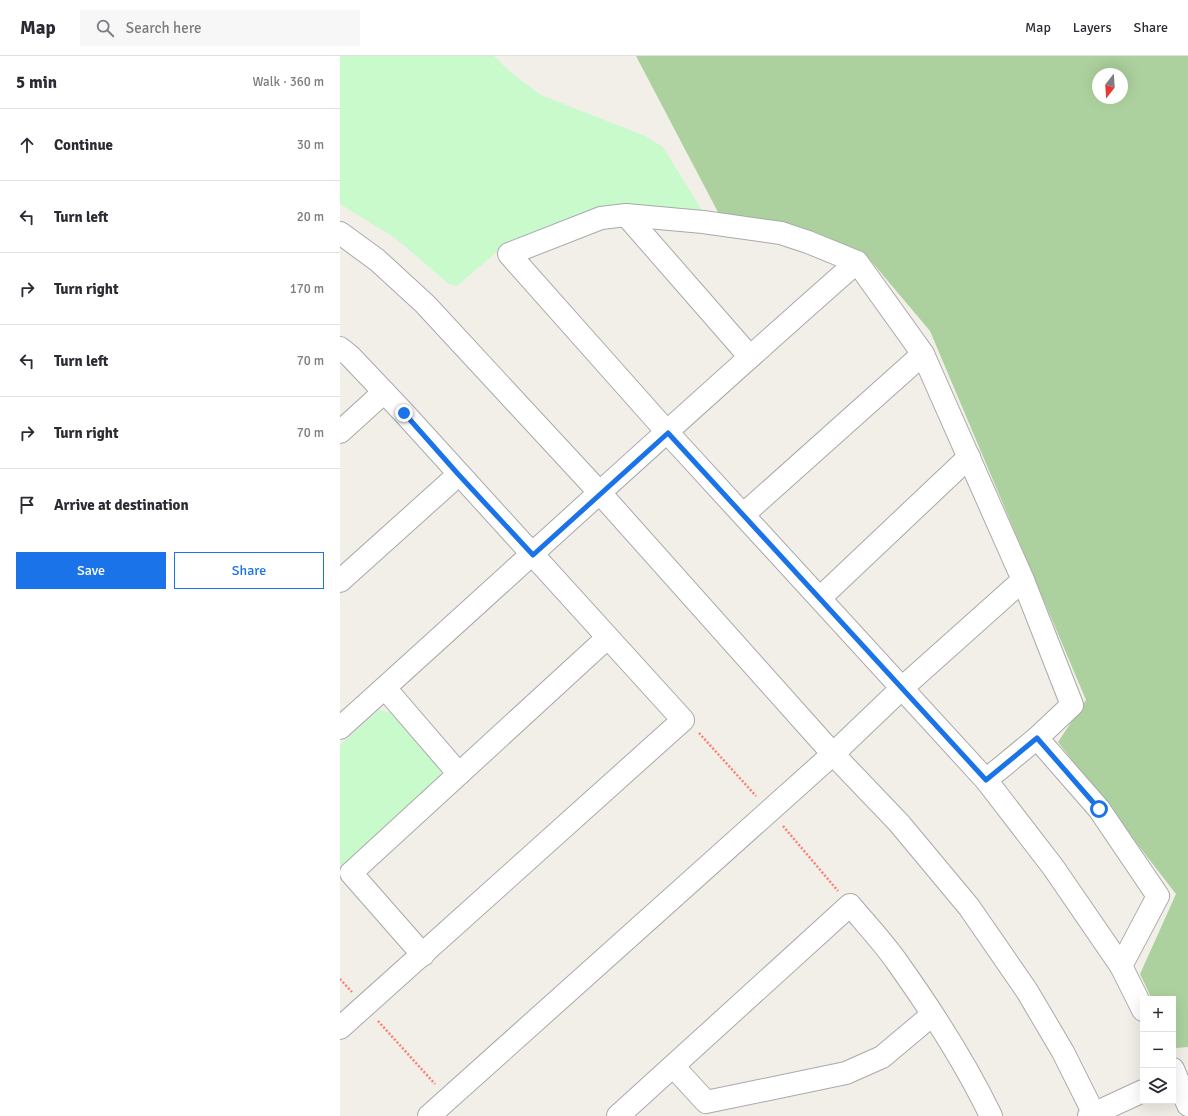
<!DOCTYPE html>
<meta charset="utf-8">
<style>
:root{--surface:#fff;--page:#f7f7f7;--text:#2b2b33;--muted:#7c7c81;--line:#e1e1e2;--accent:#1a73e8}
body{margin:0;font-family:Signika,sans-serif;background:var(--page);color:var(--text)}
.controls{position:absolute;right:12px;bottom:12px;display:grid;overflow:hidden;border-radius:0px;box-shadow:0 4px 16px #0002}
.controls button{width:36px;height:36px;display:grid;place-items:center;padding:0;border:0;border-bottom:1px solid var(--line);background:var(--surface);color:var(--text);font:20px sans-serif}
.compass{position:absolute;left:752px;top:12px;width:36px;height:36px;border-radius:50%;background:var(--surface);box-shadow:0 4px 16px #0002;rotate:197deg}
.stop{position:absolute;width:12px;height:12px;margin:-9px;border:3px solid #1a73e8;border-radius:50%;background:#fff}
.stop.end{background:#1a73e8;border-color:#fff;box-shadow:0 1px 4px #0008}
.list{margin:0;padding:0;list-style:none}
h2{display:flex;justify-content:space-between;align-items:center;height:52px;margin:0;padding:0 16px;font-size:17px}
h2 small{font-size:13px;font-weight:400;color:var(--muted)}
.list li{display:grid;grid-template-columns:26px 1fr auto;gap:12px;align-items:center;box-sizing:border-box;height:72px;padding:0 16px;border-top:1px solid var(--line)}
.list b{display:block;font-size:15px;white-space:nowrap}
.list em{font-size:13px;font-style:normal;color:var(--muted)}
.actions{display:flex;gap:8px;padding:12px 16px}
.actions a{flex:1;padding:9px 0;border:1px solid var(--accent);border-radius:0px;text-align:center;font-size:14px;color:var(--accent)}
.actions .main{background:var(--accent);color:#fff}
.icon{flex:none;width:22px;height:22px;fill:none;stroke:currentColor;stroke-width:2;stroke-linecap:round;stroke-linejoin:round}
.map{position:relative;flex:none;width:848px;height:1060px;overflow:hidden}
header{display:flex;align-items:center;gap:24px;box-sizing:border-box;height:56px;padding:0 20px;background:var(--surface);border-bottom:1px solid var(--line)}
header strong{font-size:19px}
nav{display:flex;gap:22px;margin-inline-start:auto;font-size:14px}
.search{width:280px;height:36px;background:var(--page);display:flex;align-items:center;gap:10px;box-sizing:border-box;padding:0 14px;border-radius:0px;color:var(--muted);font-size:15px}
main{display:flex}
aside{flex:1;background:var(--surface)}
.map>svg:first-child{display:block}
.forest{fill:#add19e;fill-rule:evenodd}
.park{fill:#c8facc}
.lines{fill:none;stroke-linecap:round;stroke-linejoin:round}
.minor-casing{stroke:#a9a9a9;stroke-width:24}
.tertiary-casing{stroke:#a9a9a9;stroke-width:24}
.path{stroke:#fa8072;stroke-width:2.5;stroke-dasharray:2 2;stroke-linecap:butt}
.minor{stroke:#fff;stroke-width:22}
.tertiary{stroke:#fff;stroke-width:22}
.route{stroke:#1a73e8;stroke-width:5}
</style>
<header>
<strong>Map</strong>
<div class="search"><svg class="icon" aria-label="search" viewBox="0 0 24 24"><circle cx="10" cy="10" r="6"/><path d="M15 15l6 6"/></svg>Search here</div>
<nav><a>Map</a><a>Layers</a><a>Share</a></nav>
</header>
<main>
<aside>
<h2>5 min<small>Walk · 360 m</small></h2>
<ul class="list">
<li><svg class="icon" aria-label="ahead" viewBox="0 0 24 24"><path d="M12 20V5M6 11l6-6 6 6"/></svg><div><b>Continue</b></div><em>30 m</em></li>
<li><svg class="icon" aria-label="left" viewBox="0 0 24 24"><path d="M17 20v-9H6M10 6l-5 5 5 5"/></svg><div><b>Turn left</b></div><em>20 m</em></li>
<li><svg class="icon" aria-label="right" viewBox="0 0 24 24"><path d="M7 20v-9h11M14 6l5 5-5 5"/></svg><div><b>Turn right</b></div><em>170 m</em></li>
<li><svg class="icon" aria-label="left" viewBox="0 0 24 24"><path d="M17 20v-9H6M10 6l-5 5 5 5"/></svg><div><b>Turn left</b></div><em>70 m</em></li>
<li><svg class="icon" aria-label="right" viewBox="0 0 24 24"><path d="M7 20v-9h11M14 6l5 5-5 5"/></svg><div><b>Turn right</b></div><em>70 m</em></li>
<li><svg class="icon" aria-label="arrive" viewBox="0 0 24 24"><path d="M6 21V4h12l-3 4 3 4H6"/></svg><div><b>Arrive at destination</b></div></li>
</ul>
<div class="actions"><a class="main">Save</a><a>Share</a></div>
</aside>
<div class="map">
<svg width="848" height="1060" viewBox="0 0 848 1060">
<rect width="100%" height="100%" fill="#f2efe9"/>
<path class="forest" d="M296,0H848V991L836,992L833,985V943H812L800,918L836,838L718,686L746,644L590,275L526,199L448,169L380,160ZM758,18H782V42H758Z"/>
<g class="park">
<polygon points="0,0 154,0 170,16 201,39 305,80 323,91 365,159 259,154 166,188 117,230 109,228 55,182 0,148"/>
<polygon points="39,654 53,657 101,712 100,724 0,813 0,689"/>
</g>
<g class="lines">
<g class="minor-casing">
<g id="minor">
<polygon points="286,159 363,166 441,177 468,186 517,206 583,298 683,524 732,649 697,682 646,724 328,377 169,198 261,162"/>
<polyline points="286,159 410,301"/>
<polyline points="0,292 10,300 64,357 343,664 0,972"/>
<polyline points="0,376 44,336"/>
<polyline points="404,458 583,298"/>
<polyline points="0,525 118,419"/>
<polyline points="480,542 629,401"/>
<polyline points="45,632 119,718"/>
<path d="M0,672C172,517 343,359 517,206"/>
<polyline points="697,682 759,753 818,840 781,910"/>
<polyline points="493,698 561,633 683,524"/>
<polyline points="646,724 713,811 781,910 803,954"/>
<polyline points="83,899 11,817 267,582"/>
<polyline points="333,1010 366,1046 506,1017 542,1001 592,959"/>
<polyline points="833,1013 848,1049"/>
<path d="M278,1060L510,849C526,868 543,886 557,906C592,955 625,1006 651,1060"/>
<polyline points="749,1060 803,1035"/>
</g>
</g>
<g class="tertiary-casing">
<g id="tertiary">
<polyline points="0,177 37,204 85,248 260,437 493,698 559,767 629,851 687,935 723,996 755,1060"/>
<polyline points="89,1060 493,698"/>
</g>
</g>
<g class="path">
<polyline points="359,677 416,740"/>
<polyline points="443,770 498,835"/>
<polyline points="0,923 12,936"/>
<polyline points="38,965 95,1028"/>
</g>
<use href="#minor" class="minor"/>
<use href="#tertiary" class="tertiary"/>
</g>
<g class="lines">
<polyline class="route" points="64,357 118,418 193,499 328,377 646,724 697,682 759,753"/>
</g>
</svg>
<div class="controls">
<button>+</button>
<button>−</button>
<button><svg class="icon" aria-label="layers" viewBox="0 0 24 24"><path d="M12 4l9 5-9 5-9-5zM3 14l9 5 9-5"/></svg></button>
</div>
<svg class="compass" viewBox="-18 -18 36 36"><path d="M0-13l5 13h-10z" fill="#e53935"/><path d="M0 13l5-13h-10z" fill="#7c7c81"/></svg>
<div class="stop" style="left:759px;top:753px"></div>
<div class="stop end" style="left:64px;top:357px"></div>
</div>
</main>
